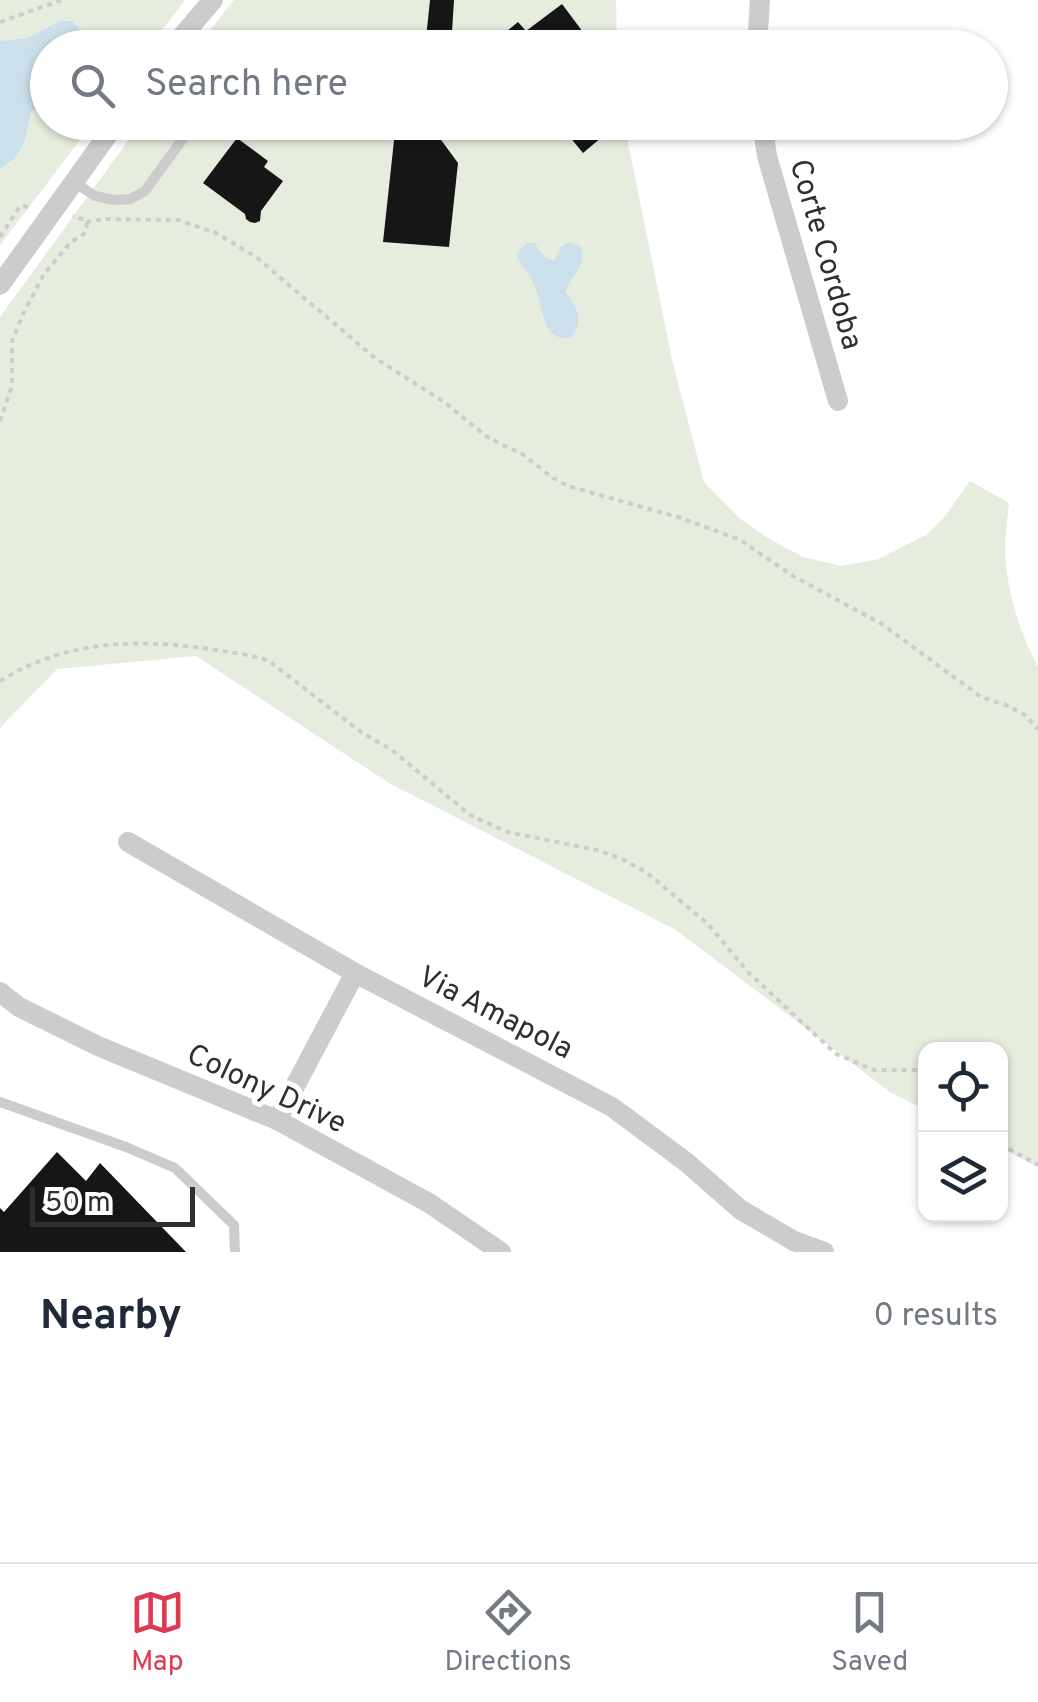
<!DOCTYPE html>
<style>
:root{--surface:#fff;--page:#f2f2f3;--text:#1f2937;--muted:#747a83;--line:#e0e1e3;--accent:#dd3a51}
body{margin:0;font-family:Overpass,sans-serif;background:var(--page);color:var(--text)}
.controls{position:absolute;right:30px;bottom:30px;display:grid;overflow:hidden;border-radius:20px;box-shadow:0 2px 8px #0004}
.controls button{width:90px;height:90px;display:grid;place-items:center;padding:0;border:0;border-bottom:2px solid var(--line);background:var(--surface);color:var(--text);font:50px sans-serif}
.scale{position:absolute;left:30px;bottom:25px;width:165px;box-sizing:border-box;padding-left:10px;border:5px solid #2f2f2f;border-top:0;font-size:28px;line-height:35px;white-space:nowrap;color:#2f2f2f;-webkit-text-stroke:8px #fff;paint-order:stroke}
.list{margin:0;padding:0;list-style:none}
h2{display:flex;justify-content:space-between;align-items:center;height:130px;margin:0;padding:0 40px;font-size:42px}
h2 small{font-size:32px;font-weight:400;color:var(--muted)}
.icon{flex:none;width:55px;height:55px;fill:none;stroke:currentColor;stroke-width:2;stroke-linecap:round;stroke-linejoin:round}
.map{position:relative;flex:none;width:1038px;height:1252px;overflow:hidden}
.search{position:absolute;background:var(--surface);box-shadow:0 2px 8px #0004;left:30px;right:30px;top:30px;height:110px;display:flex;align-items:center;gap:25px;box-sizing:border-box;padding:0 35px;border-radius:55px;color:var(--muted);font-size:38px}
.sheet{height:310px;background:var(--surface)}
nav{display:flex;justify-content:space-around;align-items:center;box-sizing:border-box;height:140px;border-top:2px solid var(--line);background:var(--surface);font-size:28px;color:var(--muted)}
nav a{display:grid;justify-items:center;gap:5px}
nav .on{color:var(--accent)}
.map>svg:first-child{display:block}
.green{fill:#e6ecde}
.water{fill:#cbe0ea}
.building{fill:#161616}
.lines{fill:none;stroke-linecap:round;stroke-linejoin:round}
.path{stroke:#ccc;stroke-width:4;stroke-dasharray:5 5;stroke-linecap:butt}
.service{stroke:#ccc;stroke-width:10}
.minor{stroke:#ccc;stroke-width:20}
.labels{text-anchor:middle;stroke-width:10;stroke-linejoin:round;paint-order:stroke}
.street-label{font-size:30px;fill:#2f2f2f;stroke:#fff}
</style>
<div class="map">
<svg width="1038" height="1252" viewBox="0 0 1038 1252">
<rect width="100%" height="100%" fill="#fff"/>
<g class="green">
<polygon points="0,0 185,0 149,47 48,48 48,122 93,123 0,245"/>
<polygon points="234,0 616,0 617,47 196,48"/>
<path d="M141,123H624L673,364L704,482L739,518L766,537L803,557L841,566L879,559L926,535L946,515L970,481L1009,503C1007,519 1005,536 1005,551C1006,587 1020,636 1038,666V1167L1001,1148L1000,1050H926L925,1110L890,1092L676,930L389,783L196,656L57,669L0,728V317Z"/>
</g>
<g class="water">
<path d="M60,21H72L87,36L91,47L48,48L47,102L31,112C25,140 26,153 0,169V41L28,38Z"/>
<path d="M570,242L580,246C589,266 570,274 566,292C577,309 585,319 571,338C539,342 544,302 533,282C527,271 519,265 517,253L527,243H534L546,258L554,261L561,247Z"/>
</g>
<g class="building">
<polygon points="430,0 454,0 451,48 425,48"/>
<polygon points="562,4 595,48 506,48 502,35 518,22 526,31"/>
<polygon points="396,122 448,122 436,133 458,163 449,247 383,242"/>
<polygon points="476,122 620,122 583,153 560,125 539,138 531,128 515,137 483,131"/>
<polygon points="237,138 268,161 264,167 283,181 261,211 260,221 255,223 250,222 246,219 245,214 203,183"/>
<polygon points="57,1152 86,1181 100,1163 186,1252 0,1252 0,1208 4,1212"/>
</g>
<g class="lines">
<g class="path">
<polyline points="0,22 62,0"/>
<polyline points="86,222 104,219 178,220 216,233 256,257 375,358 444,402 487,437 522,454 553,478 568,486 681,518 740,540 793,576 882,624 981,697 1006,705 1025,715 1038,729"/>
<polyline points="0,237 20,206 29,207"/>
<polyline points="0,421 12,386 12,342 22,316 44,274 70,243 84,234 87,227 85,220 73,216"/>
<path d="M0,681C64,641 136,638 209,649C229,652 249,654 269,661L361,732L392,750L470,815L507,832L597,850L622,859L646,872L707,923L749,973L836,1054L874,1070H926"/>
<polyline points="1000,1144 1038,1165"/>
</g>
<g class="service">
<polyline points="74,182 95,196 113,200 130,199 145,191 195,122"/>
<polyline points="0,1102 126,1147 175,1168 234,1225 235,1252"/>
</g>
<g class="minor">
<polyline points="172,48 213,0"/>
<polyline points="757,48 760,0"/>
<polyline points="762,122 767,156 838,401"/>
<polyline points="0,285 117,122"/>
<polyline points="128,842 355,973 612,1107 686,1162 741,1210 794,1241 824,1252"/>
<polyline points="0,992 19,1007 98,1046 277,1120 429,1203 501,1252"/>
<polyline points="277,1120 355,973"/>
</g>
</g>
<g class="labels">
<g class="street-label">
<text transform="translate(827 254) rotate(74)" y="10">Corte Cordoba</text>
<text transform="translate(496 1012) rotate(27)" y="10">Via Amapola</text>
<text transform="translate(267 1088) rotate(25)" y="10">Colony Drive</text>
</g>
</g>
</svg>
<div class="controls">
<button><svg class="icon" aria-label="locate" viewBox="0 0 24 24"><circle cx="12" cy="12" r="6"/><path d="M12 2v4M12 18v4M2 12h4M18 12h4"/></svg></button>
<button><svg class="icon" aria-label="layers" viewBox="0 0 24 24"><path d="M12 4l9 5-9 5-9-5zM3 14l9 5 9-5"/></svg></button>
</div>
<div class="scale">50 m</div>
<div class="search"><svg class="icon" aria-label="search" viewBox="0 0 24 24"><circle cx="10" cy="10" r="6"/><path d="M15 15l6 6"/></svg>Search here</div>
</div>
<section class="sheet">
<h2>Nearby<small>0 results</small></h2>
<ul class="list">
</ul>
</section>
<nav>
<a class="on"><svg class="icon" aria-label="map" viewBox="0 0 24 24"><path d="M3 6l6-2 6 2 6-2v14l-6 2-6-2-6 2zM9 4v14M15 6v14"/></svg>Map</a>
<a><svg class="icon" aria-label="directions" viewBox="0 0 24 24"><path d="M12 3l9 9-9 9-9-9zM9 14v-3h6M13 9l2 2-2 2"/></svg>Directions</a>
<a><svg class="icon" aria-label="saved" viewBox="0 0 24 24"><path d="M7 4h10v16l-5-4-5 4z"/></svg>Saved</a>
</nav>
